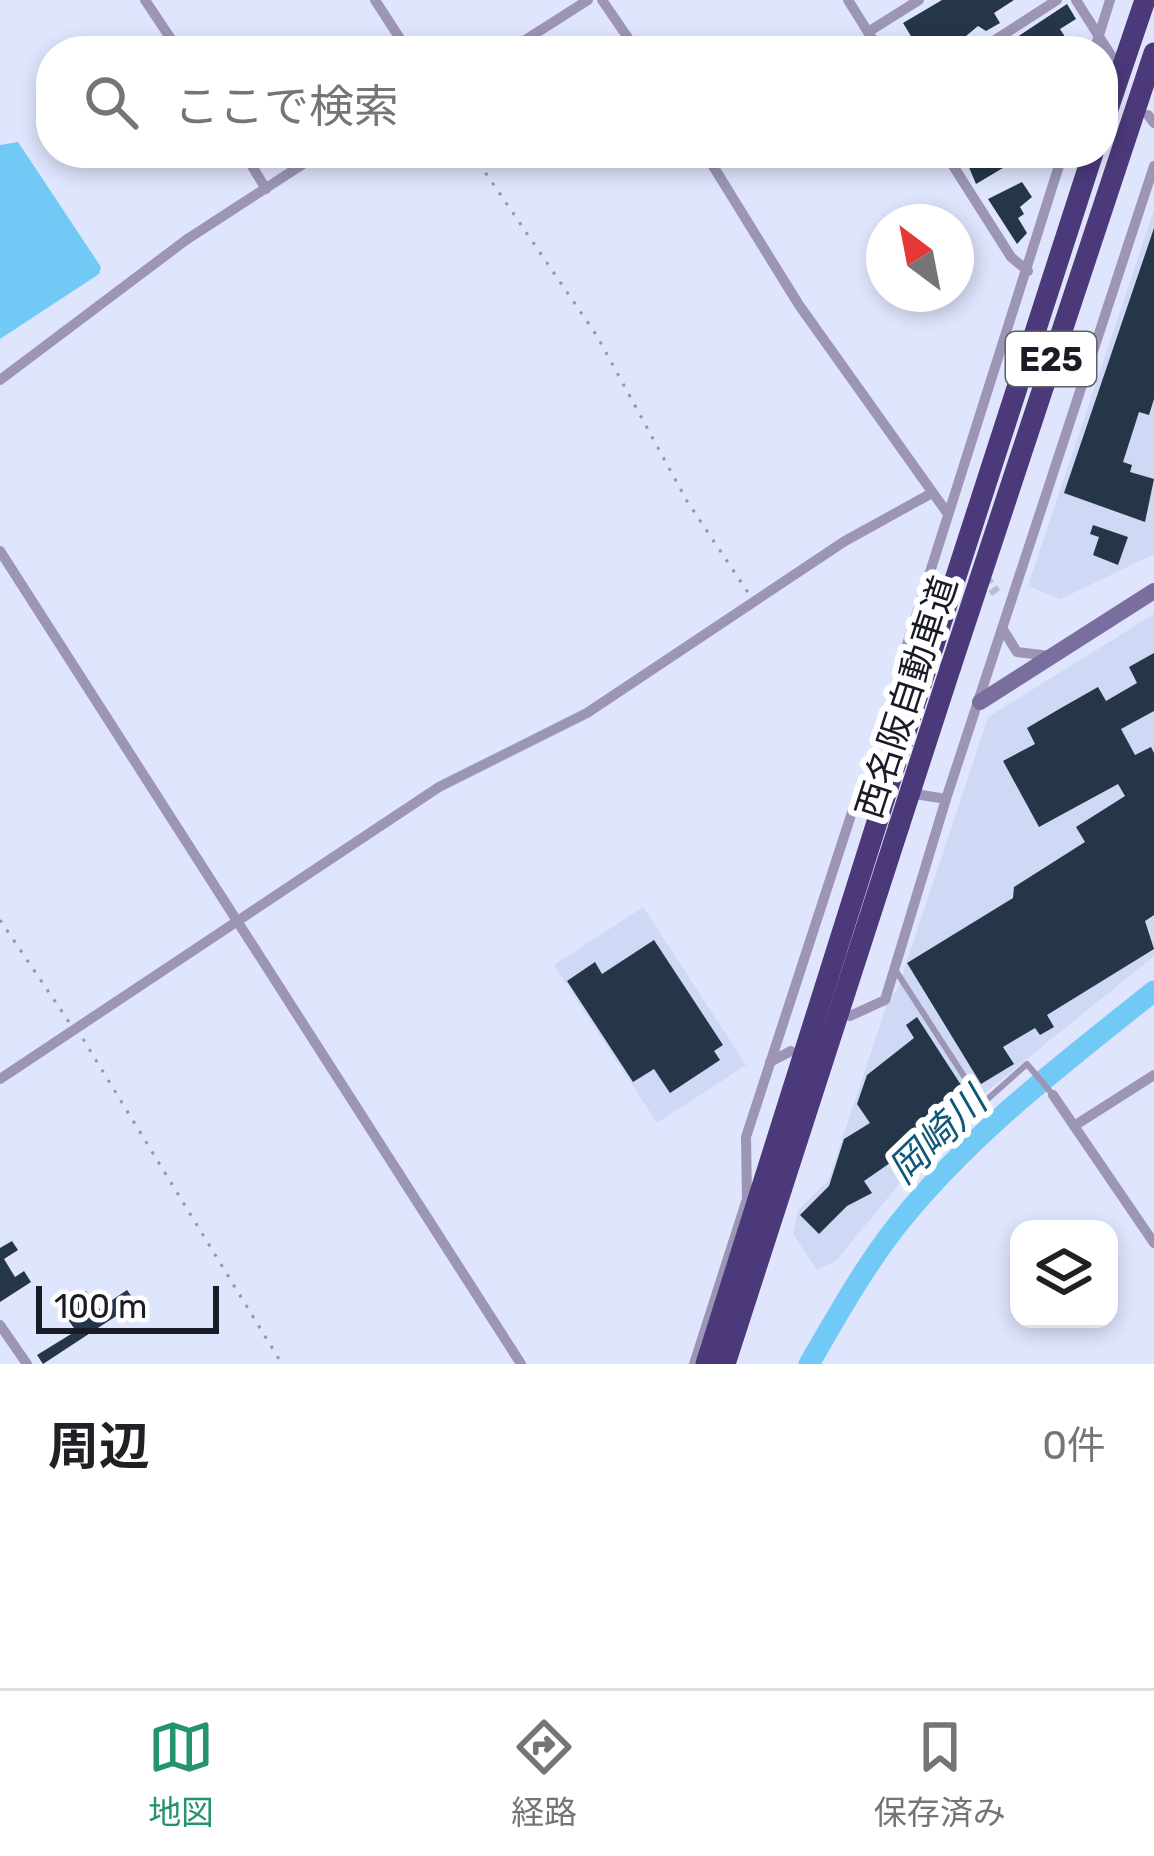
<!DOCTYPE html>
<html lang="ja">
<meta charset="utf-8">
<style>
:root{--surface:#fff;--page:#f6f6f6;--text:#202124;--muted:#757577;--line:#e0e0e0;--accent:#259271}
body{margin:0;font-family:Rubik,"Noto Sans JP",sans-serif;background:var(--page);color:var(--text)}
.controls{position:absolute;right:36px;bottom:36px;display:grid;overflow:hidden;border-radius:24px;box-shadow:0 6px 18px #0003}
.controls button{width:108px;height:108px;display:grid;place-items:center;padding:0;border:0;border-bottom:3px solid var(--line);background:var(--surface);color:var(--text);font:60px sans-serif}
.compass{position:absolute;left:866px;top:204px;width:108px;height:108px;border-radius:50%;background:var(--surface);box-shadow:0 6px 18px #0003;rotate:328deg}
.scale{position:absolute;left:36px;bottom:30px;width:183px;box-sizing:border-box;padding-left:12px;border:6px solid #191c26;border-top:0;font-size:33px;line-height:42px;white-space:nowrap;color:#191c26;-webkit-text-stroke:9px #fff;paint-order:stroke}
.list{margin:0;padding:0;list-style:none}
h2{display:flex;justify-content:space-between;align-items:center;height:156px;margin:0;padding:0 48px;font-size:51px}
h2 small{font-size:39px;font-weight:400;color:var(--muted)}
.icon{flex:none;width:66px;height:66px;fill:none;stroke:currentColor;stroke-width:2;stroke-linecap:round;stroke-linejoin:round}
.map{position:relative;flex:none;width:1154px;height:1364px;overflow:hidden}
.search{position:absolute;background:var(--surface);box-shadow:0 6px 18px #0003;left:36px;right:36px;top:36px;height:132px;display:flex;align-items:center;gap:30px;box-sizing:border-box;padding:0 42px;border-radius:48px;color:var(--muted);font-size:45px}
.sheet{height:324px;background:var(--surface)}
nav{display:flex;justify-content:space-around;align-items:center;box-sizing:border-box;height:168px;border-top:3px solid var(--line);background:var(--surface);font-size:33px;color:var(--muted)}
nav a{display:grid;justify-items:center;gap:6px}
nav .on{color:var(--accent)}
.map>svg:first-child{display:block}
.built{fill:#cfd8f4}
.water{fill:#70caf5}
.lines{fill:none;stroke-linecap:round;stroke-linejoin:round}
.river{stroke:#70caf5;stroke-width:21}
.building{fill:#253649}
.street-tunnel{stroke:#b7bdd2;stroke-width:10;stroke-dasharray:10 5;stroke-linecap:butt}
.path{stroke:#9297a9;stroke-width:3;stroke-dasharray:3 9;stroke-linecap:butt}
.lane{stroke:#9c95b6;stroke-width:6}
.street{stroke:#9c95b6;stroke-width:10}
.secondary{stroke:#796e9d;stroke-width:16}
.highway{stroke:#4c397a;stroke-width:21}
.highway-bridge{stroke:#4c397a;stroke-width:21}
.labels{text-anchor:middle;stroke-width:12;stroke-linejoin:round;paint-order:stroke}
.shield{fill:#fff;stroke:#5e6067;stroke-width:3}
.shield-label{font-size:33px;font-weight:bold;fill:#191c26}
.street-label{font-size:36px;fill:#191c26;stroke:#fff}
.water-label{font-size:39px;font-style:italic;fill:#105876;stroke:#fff}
</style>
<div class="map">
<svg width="1154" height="1364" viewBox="0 0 1154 1364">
<rect width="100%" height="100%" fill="#dfe5fd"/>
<g class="built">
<polygon points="1154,210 1154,554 1061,599 1028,586"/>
<polygon points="1154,614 1154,956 985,1093 921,1157 836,1261 817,1270 793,1234 798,1210 828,1181 886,1007 880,1004 897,991 988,717"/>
<polygon points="643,907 746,1065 657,1123 554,965"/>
</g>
<polygon class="water" points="18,142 101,267 99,274 0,339 0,145"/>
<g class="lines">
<path class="river" d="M809,1364C837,1316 864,1267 899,1223C972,1132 1064,1063 1154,991"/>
</g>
<g class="building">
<polygon points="942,0 1014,0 994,13 1000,23 986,31 978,26 948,51 920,51 903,23"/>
<polygon points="1067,4 1076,19 1060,29 1074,51 996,51"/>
<polygon points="963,153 1028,153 976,184"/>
<polygon points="1022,182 1032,197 1020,207 1024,214 1018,218 1027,233 1017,244 988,199"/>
<polygon points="1154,228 1154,399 1149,415 1139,412 1123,462 1132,465 1130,472 1154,479 1145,522 1064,493"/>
<polygon points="1093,525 1128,537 1118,565 1093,555 1099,537 1090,534"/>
<polygon points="1154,653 1154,711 1121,729 1135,755 1151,747 1154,753 1154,915 1145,921 1154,949 1047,1015 1054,1027 1040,1035 1035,1028 1003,1047 1014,1064 981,1084 907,963 1013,898 1014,887 1085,842 1076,827 1125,796 1118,784 1039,827 1003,761 1035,744 1027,728 1061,708 1098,687 1106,701 1137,683 1129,667"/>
<polygon points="654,940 723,1045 714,1051 720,1060 670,1093 654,1069 633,1082 567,981 595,962 602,974"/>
<polygon points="917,1017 972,1102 928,1130 934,1140 916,1152 913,1147 864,1181 872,1193 847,1206 819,1234 800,1215 829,1186 844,1139 870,1123 857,1104 867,1075 914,1038 906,1025"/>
<polygon points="12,1241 18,1250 4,1259 15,1277 24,1271 31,1282 0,1302 0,1248"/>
<polygon points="127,1290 136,1303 43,1364 37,1355 76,1331 60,1308 86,1291 99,1309"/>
</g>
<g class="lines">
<polyline class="street-tunnel" points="984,576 996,593"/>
<g class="path">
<polyline points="472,153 597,336 687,501 749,594"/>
<polyline points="0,920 69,1022"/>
<polyline points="83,1039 282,1364"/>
</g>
<polyline class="lane" points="896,971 982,1104 1027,1064 1053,1095"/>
<g class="street">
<polyline points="145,0 179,51"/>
<polyline points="375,0 408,51"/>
<polyline points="602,0 637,51"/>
<polyline points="848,0 880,51"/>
<polyline points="1076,0 1112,57"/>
<polyline points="868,32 919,0"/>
<polyline points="508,51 588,0"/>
<polyline points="978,51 1057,0"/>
<polyline points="1094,51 1110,0"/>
<polyline points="1148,115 1154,123"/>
<polyline points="244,153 266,189"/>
<polyline points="705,153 799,305 948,514"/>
<polyline points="945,153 1011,257 1028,271"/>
<polyline points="1067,361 1090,366"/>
<polyline points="0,380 186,240 320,153"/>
<polyline points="0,551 521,1364"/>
<polyline points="1004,631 1017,652 1050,656"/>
<polyline points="906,707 905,651 1063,153"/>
<polyline points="909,793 946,799"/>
<polyline points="850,1016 885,1000 946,799 1154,166"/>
<polyline points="770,1062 791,1051"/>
<polyline points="0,1079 439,787 587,713 845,541 932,493"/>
<polyline points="1053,1095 1154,1243"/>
<polyline points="1074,1126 1154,1075"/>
<polyline points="0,1325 27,1364"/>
<polyline points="694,1364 747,1199 746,1137 855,803 887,770"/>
</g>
<polyline class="secondary" points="980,702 1154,591"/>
<g class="highway">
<polyline points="1103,124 1145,0"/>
<polyline points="929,660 1093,153"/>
<polyline points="951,666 1154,53"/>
<polyline points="706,1364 879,816"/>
<polyline points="725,1364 899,826"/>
</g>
<g class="highway-bridge">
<polyline points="879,816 929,660"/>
<polyline points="899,826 951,666"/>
</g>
</g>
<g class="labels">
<rect class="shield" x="1006" y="332" width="90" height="54" rx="9"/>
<g class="shield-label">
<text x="1051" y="371">E25</text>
</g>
<g class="street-label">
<text transform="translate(906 697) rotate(-72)" y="13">西名阪自動車道</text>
</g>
<g class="water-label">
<text transform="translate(937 1135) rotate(-44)" y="14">岡崎川</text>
</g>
</g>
</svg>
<div class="controls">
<button><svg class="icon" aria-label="layers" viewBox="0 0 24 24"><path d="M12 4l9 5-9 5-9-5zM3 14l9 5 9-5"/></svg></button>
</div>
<svg class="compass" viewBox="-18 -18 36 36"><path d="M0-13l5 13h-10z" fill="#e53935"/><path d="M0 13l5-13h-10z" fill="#757577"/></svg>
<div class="scale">100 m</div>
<div class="search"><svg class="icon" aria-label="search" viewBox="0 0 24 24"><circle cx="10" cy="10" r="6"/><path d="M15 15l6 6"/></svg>ここで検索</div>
</div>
<section class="sheet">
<h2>周辺<small>0件</small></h2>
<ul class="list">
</ul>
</section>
<nav>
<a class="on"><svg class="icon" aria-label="map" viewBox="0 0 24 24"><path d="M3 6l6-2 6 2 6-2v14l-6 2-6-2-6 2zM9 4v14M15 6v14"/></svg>地図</a>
<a><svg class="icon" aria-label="directions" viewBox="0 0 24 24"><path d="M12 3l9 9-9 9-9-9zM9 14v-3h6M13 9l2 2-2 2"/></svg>経路</a>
<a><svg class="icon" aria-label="saved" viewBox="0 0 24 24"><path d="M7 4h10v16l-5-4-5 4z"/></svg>保存済み</a>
</nav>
